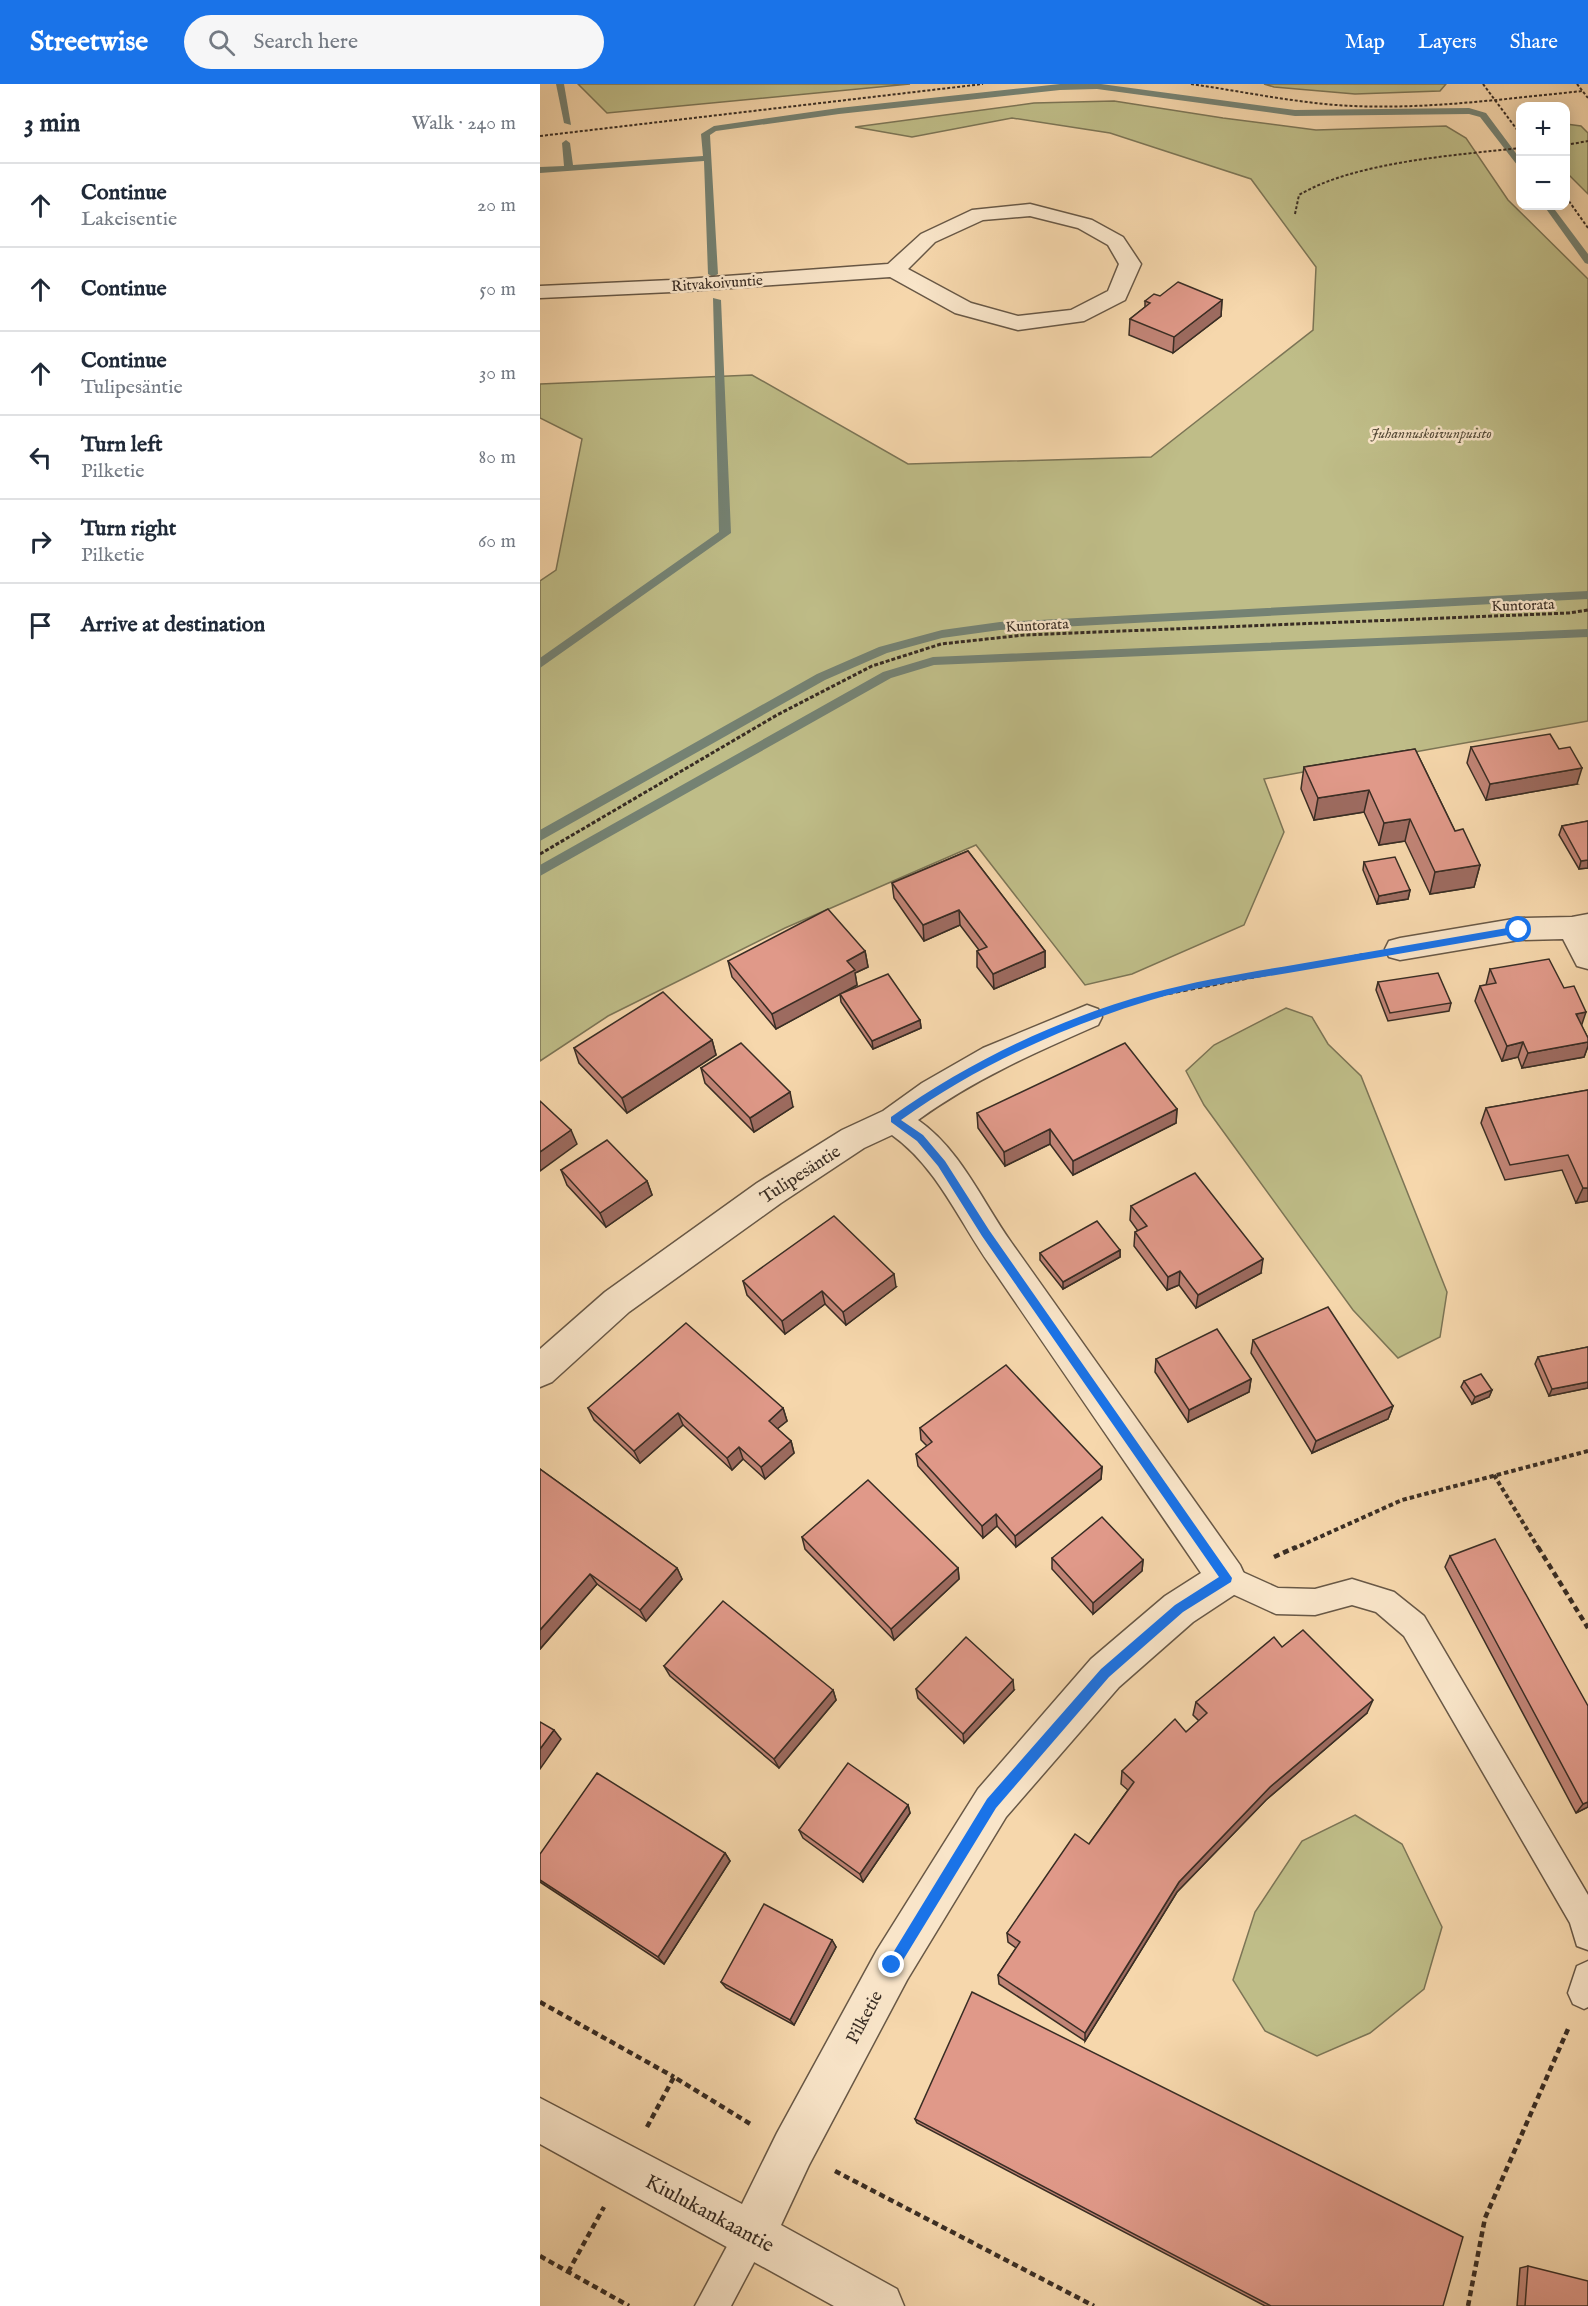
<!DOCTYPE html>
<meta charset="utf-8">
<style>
:root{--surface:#fff;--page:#f6f6f7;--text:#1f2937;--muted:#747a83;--line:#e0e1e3;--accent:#1a73e8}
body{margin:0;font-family:"IM FELL English",serif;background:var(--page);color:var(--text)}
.controls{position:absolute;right:18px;top:18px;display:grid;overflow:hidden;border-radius:12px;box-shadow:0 3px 15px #0003}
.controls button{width:54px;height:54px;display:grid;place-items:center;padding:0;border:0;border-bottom:2px solid var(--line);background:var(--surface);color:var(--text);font:30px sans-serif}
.stop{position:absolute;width:18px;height:18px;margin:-14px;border:4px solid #1a73e8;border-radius:50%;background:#fff}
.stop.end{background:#1a73e8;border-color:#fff;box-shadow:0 2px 6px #0008}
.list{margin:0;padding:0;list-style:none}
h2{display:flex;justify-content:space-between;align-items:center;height:78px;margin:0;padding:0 24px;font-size:26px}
h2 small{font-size:20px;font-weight:400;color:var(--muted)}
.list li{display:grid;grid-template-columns:39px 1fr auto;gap:18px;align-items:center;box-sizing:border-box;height:84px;padding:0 24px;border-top:2px solid var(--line)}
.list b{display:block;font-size:22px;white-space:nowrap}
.list p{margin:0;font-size:20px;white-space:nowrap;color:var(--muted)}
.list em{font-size:20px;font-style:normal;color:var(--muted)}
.icon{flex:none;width:33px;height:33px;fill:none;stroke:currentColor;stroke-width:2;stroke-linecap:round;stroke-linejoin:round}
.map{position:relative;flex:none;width:1048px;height:2222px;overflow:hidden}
header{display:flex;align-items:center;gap:36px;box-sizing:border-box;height:84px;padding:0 30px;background:var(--accent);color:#fff}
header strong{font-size:28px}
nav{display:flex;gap:33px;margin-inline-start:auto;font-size:21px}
.search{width:420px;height:54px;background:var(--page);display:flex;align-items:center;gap:15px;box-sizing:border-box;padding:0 21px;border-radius:33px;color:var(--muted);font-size:22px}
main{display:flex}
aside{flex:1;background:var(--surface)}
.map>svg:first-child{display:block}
.green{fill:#bfbd88;stroke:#7c7556;stroke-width:1.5}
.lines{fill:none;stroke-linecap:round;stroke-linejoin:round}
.stream{fill:#758273;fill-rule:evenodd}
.service-casing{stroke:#685846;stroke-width:3}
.minor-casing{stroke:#685846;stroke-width:3}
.path-far3{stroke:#392d24;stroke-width:2;stroke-dasharray:3 2;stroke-linecap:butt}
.path-far2{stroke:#392d24;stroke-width:3;stroke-dasharray:4 2;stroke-linecap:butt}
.path-far1{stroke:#392d24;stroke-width:4;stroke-dasharray:4.5 3;stroke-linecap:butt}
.path{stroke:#392d24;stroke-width:4.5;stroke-dasharray:6 4;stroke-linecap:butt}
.service{fill:#f9e5c9;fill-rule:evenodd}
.minor{fill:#f9e5c9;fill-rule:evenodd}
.wall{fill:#c18476;stroke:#392d24;stroke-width:1.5}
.shaded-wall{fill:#9d6b60;stroke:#392d24;stroke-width:1.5}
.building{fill:#e09989;stroke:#392d24;stroke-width:1.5}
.route{fill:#1a73e8}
.labels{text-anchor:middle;stroke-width:5;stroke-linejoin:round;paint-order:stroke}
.far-street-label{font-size:15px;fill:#392d24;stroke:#f9e5c9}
.far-park-label{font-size:15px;font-style:italic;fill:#544a38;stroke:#f9e5c9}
.street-label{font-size:18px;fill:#392d24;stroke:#f9e5c9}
.near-street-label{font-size:21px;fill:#392d24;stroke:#f9e5c9}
</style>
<header>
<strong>Streetwise</strong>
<div class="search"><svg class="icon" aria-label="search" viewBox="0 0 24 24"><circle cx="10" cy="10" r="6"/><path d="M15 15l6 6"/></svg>Search here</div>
<nav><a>Map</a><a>Layers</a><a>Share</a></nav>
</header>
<main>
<aside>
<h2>3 min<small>Walk · 240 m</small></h2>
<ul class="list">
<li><svg class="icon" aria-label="ahead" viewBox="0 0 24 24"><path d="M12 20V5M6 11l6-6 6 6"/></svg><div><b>Continue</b><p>Lakeisentie</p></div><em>20 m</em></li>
<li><svg class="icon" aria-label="ahead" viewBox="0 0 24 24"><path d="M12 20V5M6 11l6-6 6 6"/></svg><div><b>Continue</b></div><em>50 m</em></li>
<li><svg class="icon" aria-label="ahead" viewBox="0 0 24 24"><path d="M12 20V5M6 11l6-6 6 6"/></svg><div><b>Continue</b><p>Tulipesäntie</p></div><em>30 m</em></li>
<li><svg class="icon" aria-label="left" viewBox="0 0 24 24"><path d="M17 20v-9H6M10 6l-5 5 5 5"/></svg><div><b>Turn left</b><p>Pilketie</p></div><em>80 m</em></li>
<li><svg class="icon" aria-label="right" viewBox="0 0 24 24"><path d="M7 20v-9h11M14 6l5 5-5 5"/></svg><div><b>Turn right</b><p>Pilketie</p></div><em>60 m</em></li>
<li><svg class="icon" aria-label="arrive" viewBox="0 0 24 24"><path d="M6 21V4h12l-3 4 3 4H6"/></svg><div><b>Arrive at destination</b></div></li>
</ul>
</aside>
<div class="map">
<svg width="1048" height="2222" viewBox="0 0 1048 2222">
<rect width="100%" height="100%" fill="#f6d7ac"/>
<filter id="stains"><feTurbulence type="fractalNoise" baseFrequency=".00333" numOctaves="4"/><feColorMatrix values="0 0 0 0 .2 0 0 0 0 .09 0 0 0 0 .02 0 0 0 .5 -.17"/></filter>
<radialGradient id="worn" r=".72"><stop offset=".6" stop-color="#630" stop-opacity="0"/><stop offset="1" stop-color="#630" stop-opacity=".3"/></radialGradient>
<g class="green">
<polygon points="38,0 370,0 67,29"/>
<polygon points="724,0 906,0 900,7 815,10 734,3"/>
<polygon points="574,17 683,34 776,46 906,42 926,54 968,116 1048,195 1048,637 724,695 744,748 704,841 592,890 545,901 436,761 245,844 68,932 0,977 0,497 16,486 42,355 0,334 0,300 212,291 368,380 611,373 773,246 776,183 711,95 570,49 472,34 372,53 315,43 494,19"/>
<polygon points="1026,40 1041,42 1048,49 1048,110 1026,88"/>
<polygon points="746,924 772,933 788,960 821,992 907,1208 900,1253 858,1274 813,1226 664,1021 646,987 674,961"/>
<polygon points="815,1731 862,1760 902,1843 884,1905 830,1949 777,1972 725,1947 693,1896 715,1828 762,1757"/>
</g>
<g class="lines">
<g class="stream">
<polygon points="16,0 24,0 31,41 24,39"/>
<polygon points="520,0 561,0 755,26 929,24 946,29 981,76 981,86 940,33 929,30 755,32 557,5 520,6 299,30 176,47 170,51 178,190 173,193 168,190 164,77 0,89 0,83 24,82 22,59 26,56 30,59 33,81 163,72 161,50 174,42 299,24"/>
<polygon points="1004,122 1012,122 1048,170 1048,180 1045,179"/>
<polygon points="173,214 181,216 191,449 0,584 0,574 179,448"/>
<polygon points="1048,507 1048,515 460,546 402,554 347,569 285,596 0,757 0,746 277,590 339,563 402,546 460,538"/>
<polygon points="1048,545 1048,553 394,581 351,594 0,792 0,781 343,588 393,573"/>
</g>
<g class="service-casing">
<g id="service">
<polygon points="687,1481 738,1504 775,1505 812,1495 854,1508 884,1532 1048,1811 1048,1866 1037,1862 1030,1839 864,1552 836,1528 812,1521 775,1531 736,1530 677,1503 673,1494 677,1485"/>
<polygon points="1048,1877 1048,1923 1044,1925 1033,1920 1028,1909 1037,1882"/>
<polygon points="212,2133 224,2138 229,2150 191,2222 155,2222 200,2138"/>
</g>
</g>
<g class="minor-casing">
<g id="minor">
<path d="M490,120L552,136L583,153L601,180L585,216L544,237L478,246L415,229L350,193L132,208L0,214V202L132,196L348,180L381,150L432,126ZM490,132L538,144L568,161L579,180L568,207L531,226L478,232L431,219L368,185L395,158L443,136Z"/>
<polygon points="1048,830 1048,885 1037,882 1023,855 979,856 860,876 849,873 845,865 849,857 860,854 979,834 1032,833"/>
<path d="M547,921L558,925L562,933L558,941C494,969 435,995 378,1036C420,1065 442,1117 471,1158C548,1266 624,1374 700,1481L706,1494L700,1507L653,1538L579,1603L466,1733L367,1896L269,2081L241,2141L357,2205L364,2222H294L0,2060V2014L202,2120L237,2049L337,1866L438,1705L551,1575L625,1512L661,1489C591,1386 520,1284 450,1181C419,1137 397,1083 352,1051L324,1064L241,1119L89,1228L12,1298L0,1303V1265L65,1208L217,1099L302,1046L343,1027L382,999L443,964Z"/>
</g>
</g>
<g class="path-far3">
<path d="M651,0C699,7 747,17 796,21C878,27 961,15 1043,7"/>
<polyline points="943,0 981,51"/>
<polyline points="1037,0 1048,14"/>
<polyline points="0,52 443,0"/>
<polyline points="1026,61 1048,57"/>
<polyline points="1026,113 1048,144"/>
<path d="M755,130L759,111C814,78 916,71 981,64"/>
</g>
<polyline class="path-far2" points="0,770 237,631 332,582 401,560 484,551 1029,529 1048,526"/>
<g class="path-far1">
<polyline points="585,921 613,912 824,871"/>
<polyline points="954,1391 999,1465"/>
<polyline points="753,1465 862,1416 1048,1367"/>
</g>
<g class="path">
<polyline points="998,1463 1048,1544"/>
<polyline points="734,1473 756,1463"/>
<polyline points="0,1918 134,1993"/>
<polyline points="107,2043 134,1993 212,2041"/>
<polyline points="295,2087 554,2222"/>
<polyline points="0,2172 89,2222"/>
<polyline points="28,2188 64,2123"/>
<polyline points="928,2222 945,2134 1028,1945"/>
</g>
<use href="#service" class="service"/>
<use href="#minor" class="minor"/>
</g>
<g class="wall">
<polygon points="620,212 682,216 681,232 633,269 589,251 590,235 605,223 605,217"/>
<polygon points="931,663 1037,700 946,716 927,679"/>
<polygon points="875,665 915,747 940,781 934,803 890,810 865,757 839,761 824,728 774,736 761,705 764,683"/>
<polygon points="1048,737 1048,784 1039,785 1019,751 1022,742"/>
<polygon points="428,767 505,867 505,883 454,905 437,883 437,867 439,866 420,841 384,857 354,814 352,799"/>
<polygon points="824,778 870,806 868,815 837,820 823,786"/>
<polygon points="325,867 328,883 315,889 317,901 303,908 380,936 381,944 333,965 301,918 300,910 236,945 192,893 188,877"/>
<polygon points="950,885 1041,941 1048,954 1048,962 1044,973 982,984 978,973 962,977 935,917 940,902 946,901"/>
<polygon points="838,898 911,919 909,927 848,937 836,906"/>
<polygon points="172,956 176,971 87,1029 39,979 34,964"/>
<polygon points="161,984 253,1023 214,1048 165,999"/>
<polygon points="1048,1006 1048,1117 1036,1119 1022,1086 965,1096 941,1039 946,1024"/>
<polygon points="637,1025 636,1039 533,1091 510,1060 465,1082 438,1044 437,1029"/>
<polygon points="21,1086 107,1097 112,1111 66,1143 27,1101"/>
<polygon points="591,1122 721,1189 656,1224 639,1201 627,1206 594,1162 595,1148 598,1147 590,1136"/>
<polygon points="580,1166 580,1173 523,1205 500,1176 500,1169"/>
<polygon points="203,1197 356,1203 306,1241 285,1220 245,1250 207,1211"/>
<polygon points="713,1256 853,1322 848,1335 772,1369 711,1269"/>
<polygon points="1048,1263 1048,1304 1009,1312 995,1280 998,1273"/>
<polygon points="616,1275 711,1295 709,1308 648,1338 615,1288"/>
<polygon points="924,1297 952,1306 949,1313 932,1320 921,1303"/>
<polygon points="48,1324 243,1324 247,1337 237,1345 251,1357 254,1369 225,1395 203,1375 192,1386 143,1341 100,1379 54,1336"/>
<polygon points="380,1344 562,1383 561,1395 476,1463 457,1442 443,1454 378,1382 376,1370 387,1362 381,1356"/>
<polygon points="0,1385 137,1484 142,1495 106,1537 57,1500 0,1565"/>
<polygon points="262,1453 418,1484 419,1495 354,1556 265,1465"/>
<polygon points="910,1472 1048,1723 1036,1729 905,1483"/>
<polygon points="512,1474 603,1476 602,1487 553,1530 512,1485"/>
<polygon points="742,1563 827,1629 726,1716 637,1808 545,1957 459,1900 458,1891 476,1864 468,1858 467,1849 549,1760 588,1706 581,1700 582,1687 646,1648 659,1637 653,1631 656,1618"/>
<polygon points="124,1582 293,1606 296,1616 239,1684 130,1592"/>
<polygon points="376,1605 474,1606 424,1659 378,1614"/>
<polygon points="368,1721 370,1729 323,1798 263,1754 259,1746"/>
<polygon points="185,1769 190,1777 124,1880 0,1798 0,1770"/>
<polygon points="292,1856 296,1863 254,1941 186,1904 181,1898"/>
<polygon points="375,2035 903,2222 725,2222 377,2039"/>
<polygon points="988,2182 1048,2222 977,2222 980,2184"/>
</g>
<g class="shaded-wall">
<polygon points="682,216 681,232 633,269 634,253"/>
<polygon points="1042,684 1037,700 946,716 950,700"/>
<polygon points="829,706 824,728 774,736 778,714"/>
<polygon points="870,735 865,757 839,761 844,739"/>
<polygon points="1048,776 1048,784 1039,785 1041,777"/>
<polygon points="940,781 934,803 890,810 895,788"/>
<polygon points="870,806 868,815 837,820 839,812"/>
<polygon points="419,826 420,841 384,857 383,841"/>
<polygon points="325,867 328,883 315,889 317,901 236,945 232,930 307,877"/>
<polygon points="505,867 505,883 454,905 453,890"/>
<polygon points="1046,928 1041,943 1036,930"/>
<polygon points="380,936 381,944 333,965 332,957"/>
<polygon points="172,956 176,971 87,1029 82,1014"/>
<polygon points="983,958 978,973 962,977 967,962"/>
<polygon points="1048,958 1048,962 1044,973 982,984 988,969"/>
<polygon points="250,1008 253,1023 214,1048 210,1034"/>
<polygon points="637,1025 636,1039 533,1091 533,1077"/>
<polygon points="510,1045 510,1060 465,1082 464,1068"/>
<polygon points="31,1046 37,1060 0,1087 0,1068"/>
<polygon points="107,1097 112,1111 66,1143 60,1129"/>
<polygon points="1043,1104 1048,1104 1048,1117 1036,1119"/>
<polygon points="580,1166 580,1173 523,1205 523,1198"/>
<polygon points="723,1175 721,1189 656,1224 658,1211"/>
<polygon points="640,1187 639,1201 627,1206 628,1193"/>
<polygon points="354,1190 356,1203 306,1241 303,1228"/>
<polygon points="282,1207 285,1220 245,1250 242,1237"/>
<polygon points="711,1295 709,1308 648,1338 649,1326"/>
<polygon points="1048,1298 1048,1304 1009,1312 1012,1305"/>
<polygon points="952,1306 949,1313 932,1320 935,1313"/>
<polygon points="853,1322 848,1335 772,1369 776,1357"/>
<polygon points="243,1324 247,1337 232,1349 229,1337"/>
<polygon points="138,1329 143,1341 100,1379 94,1367"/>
<polygon points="251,1357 254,1369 225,1395 221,1383"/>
<polygon points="199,1363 203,1375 192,1386 187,1374"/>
<polygon points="562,1383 561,1395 476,1463 475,1452"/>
<polygon points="456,1430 457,1442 443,1454 442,1442"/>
<polygon points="603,1476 602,1487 553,1530 553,1519"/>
<polygon points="137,1484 142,1495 106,1537 100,1526"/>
<polygon points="418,1484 419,1495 354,1556 351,1545"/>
<polygon points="50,1490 57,1500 0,1565 0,1546"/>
<polygon points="473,1596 474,1606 424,1659 423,1650"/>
<polygon points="293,1606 296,1616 239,1684 234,1675"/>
<polygon points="833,1616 827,1629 726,1716 637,1808 545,1957 545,1949 639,1798 730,1703"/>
<polygon points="14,1646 21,1655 0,1685 0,1665"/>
<polygon points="1048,1718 1048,1723 1036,1729 1043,1720"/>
<polygon points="368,1721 370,1729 323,1798 320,1790"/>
<polygon points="185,1769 190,1777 124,1880 118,1873"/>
<polygon points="292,1856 296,1863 254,1941 250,1936"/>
</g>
<g class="building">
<polygon points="638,198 682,216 634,253 590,235 610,219 605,217 614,210 620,212"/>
<polygon points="1010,650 1019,665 1030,663 1042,684 950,700 931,663"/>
<polygon points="875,665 915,747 923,745 940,781 895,788 870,735 844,739 829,706 778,714 764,683"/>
<polygon points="1048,737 1048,776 1041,777 1022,742"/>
<polygon points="428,767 505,867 453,890 437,867 447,863 419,826 383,841 352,799"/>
<polygon points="855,773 870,806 839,812 824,778"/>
<polygon points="288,825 325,867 307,877 315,886 232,930 188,877"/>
<polygon points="1009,875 1024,904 1034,902 1046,928 1036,930 1048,954 1048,958 988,969 983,958 967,962 940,902 956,899 950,885"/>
<polygon points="898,889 911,919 850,929 838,898"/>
<polygon points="348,890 380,936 332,957 300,910"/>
<polygon points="123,908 172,956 82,1014 34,964"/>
<polygon points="201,959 250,1008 210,1034 161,984"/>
<polygon points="585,959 637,1025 533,1077 510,1045 464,1068 437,1029"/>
<polygon points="1048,1006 1048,1104 1043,1104 1028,1071 970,1081 946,1024"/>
<polygon points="0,1017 31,1046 0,1068"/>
<polygon points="67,1056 107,1097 60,1129 21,1086"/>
<polygon points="655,1089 723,1175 658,1211 640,1187 628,1193 595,1148 607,1142 591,1122"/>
<polygon points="294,1132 354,1190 303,1228 282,1207 242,1237 203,1197"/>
<polygon points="557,1137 580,1166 523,1198 500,1169"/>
<polygon points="788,1223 853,1322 776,1357 713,1256"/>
<polygon points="146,1239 243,1324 229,1337 251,1357 221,1383 199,1363 187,1374 138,1329 94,1367 48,1324"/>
<polygon points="677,1245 711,1295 649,1326 616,1275"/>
<polygon points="1048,1263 1048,1298 1012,1305 998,1273"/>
<polygon points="466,1281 562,1383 475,1452 456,1430 442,1442 376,1370 392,1358 380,1344"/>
<polygon points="941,1290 952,1306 935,1313 924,1297"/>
<polygon points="0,1385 137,1484 100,1526 50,1490 0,1546"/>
<polygon points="328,1396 418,1484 351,1545 262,1453"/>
<polygon points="562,1433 603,1476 553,1519 512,1474"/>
<polygon points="955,1455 1048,1622 1048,1718 1043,1720 910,1472"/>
<polygon points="183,1517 293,1606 234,1675 124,1582"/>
<polygon points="763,1546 833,1616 730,1703 639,1798 545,1949 458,1891 480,1858 467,1849 535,1750 549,1760 594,1698 582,1687 635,1635 646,1648 667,1629 656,1618 734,1553 742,1563"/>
<polygon points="426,1553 473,1596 423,1650 376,1605"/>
<polygon points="0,1638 14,1646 0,1665"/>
<polygon points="308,1679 368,1721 320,1790 259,1746"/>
<polygon points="57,1689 185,1769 118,1873 0,1796 0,1770"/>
<polygon points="224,1820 292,1856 250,1936 181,1898"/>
<polygon points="432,1908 923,2153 903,2222 731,2222 375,2035"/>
<polygon points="988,2182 1048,2197 1048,2222 985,2222"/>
</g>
<path class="route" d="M979,842L983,846L979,849C904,862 829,875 754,888C707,896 657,902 611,916C522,943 437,982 361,1036L383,1051L405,1077L449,1146L692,1494L691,1498L643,1528L569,1593L456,1724L357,1886L352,1888L348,1886L346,1881L348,1877L447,1715L561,1585L635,1521L679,1493L442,1152L398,1082L377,1057L351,1038V1033C430,977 518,935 612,909C660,896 711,888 759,880C832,867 906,855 979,842Z"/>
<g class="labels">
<g class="far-street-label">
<text transform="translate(177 199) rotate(-4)" y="5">Ritvakoivuntie</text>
<text transform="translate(983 521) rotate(-2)" y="5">Kuntorata</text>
<text transform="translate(497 541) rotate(-3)" y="5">Kuntorata</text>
</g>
<g class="far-park-label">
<text x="891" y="354">Juhannuskoivunpuisto</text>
</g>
<g class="street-label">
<text transform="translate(260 1090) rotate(-33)" y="6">Tulipesäntie</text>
<text transform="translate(324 1933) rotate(-62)" y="6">Pilketie</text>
</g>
<g class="near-street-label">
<text transform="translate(170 2129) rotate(28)" y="7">Kiulukankaantie</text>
</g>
</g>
<rect width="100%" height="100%" filter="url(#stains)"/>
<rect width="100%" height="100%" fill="url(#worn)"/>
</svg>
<div class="controls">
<button>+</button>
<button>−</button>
</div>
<div class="stop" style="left:979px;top:846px"></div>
<div class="stop end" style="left:352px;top:1881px"></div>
</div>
</main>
